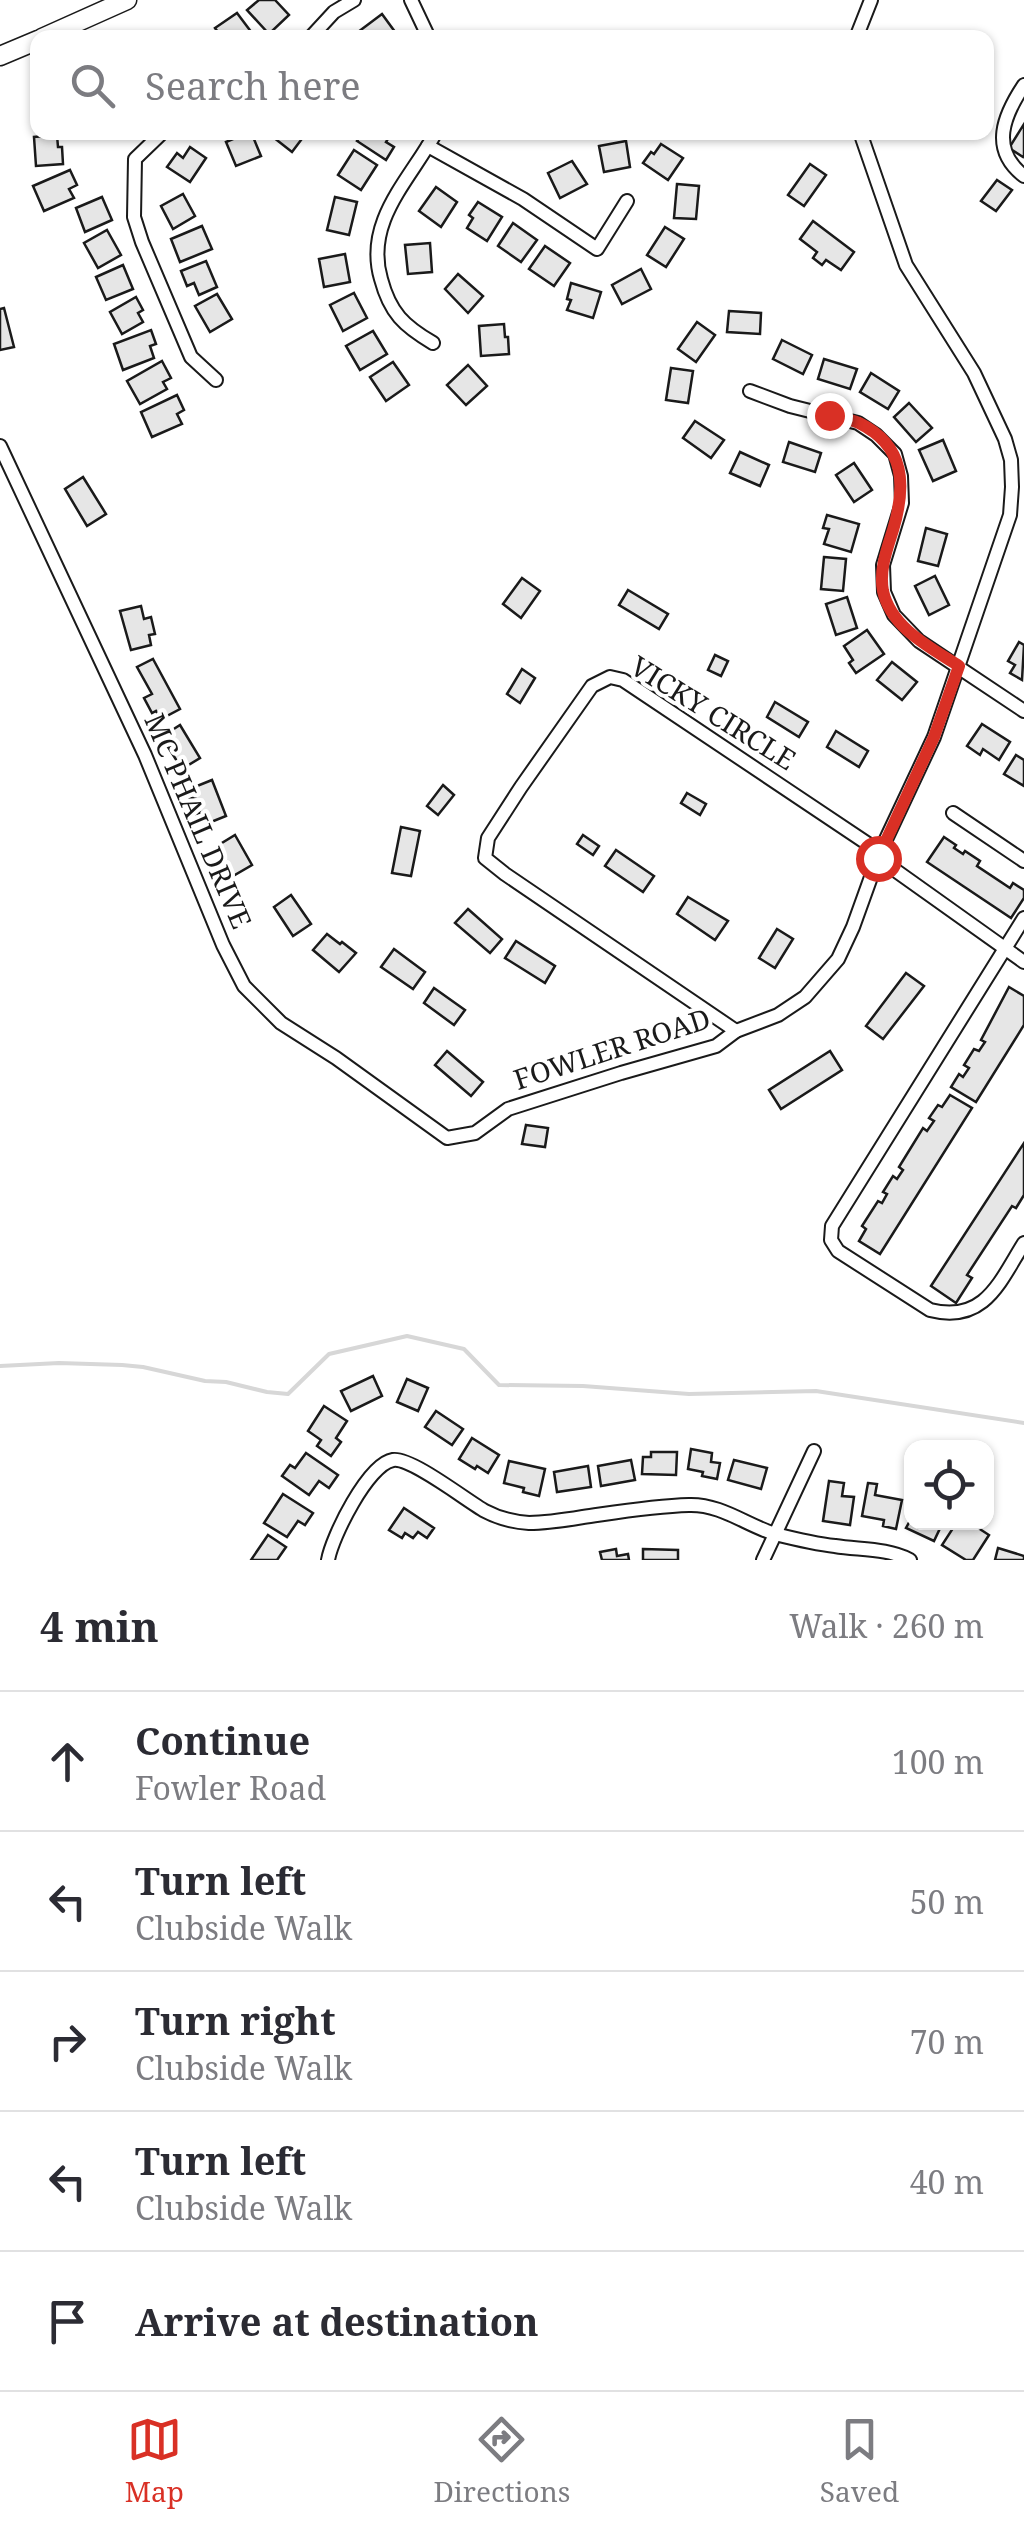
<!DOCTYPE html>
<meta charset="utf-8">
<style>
:root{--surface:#fff;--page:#f2f2f3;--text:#2b2b33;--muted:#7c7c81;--line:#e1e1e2;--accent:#d93025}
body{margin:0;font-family:"Noto Serif",serif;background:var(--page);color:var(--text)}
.controls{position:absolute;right:30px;bottom:30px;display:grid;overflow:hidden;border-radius:20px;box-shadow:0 2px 8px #0004}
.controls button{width:90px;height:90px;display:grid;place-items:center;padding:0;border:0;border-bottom:2px solid var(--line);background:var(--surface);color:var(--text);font:50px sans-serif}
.stop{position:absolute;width:30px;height:30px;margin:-22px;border:8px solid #d93025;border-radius:50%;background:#fff}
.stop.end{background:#d93025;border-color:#fff;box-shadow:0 2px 10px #0008}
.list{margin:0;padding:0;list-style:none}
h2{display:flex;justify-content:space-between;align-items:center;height:130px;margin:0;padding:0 40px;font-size:42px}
h2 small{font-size:32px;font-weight:400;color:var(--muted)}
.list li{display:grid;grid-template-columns:65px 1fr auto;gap:30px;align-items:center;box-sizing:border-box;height:140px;padding:0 40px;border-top:2px solid var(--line)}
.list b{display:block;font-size:38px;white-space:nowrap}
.list p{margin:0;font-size:32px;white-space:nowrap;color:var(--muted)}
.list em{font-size:32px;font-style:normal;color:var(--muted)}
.icon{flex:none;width:55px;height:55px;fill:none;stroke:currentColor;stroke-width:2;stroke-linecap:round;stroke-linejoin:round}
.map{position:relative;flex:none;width:1024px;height:1560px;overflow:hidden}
.search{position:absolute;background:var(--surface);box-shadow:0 2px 8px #0004;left:30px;right:30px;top:30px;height:110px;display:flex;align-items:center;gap:25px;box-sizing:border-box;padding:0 35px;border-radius:20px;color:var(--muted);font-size:38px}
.sheet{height:830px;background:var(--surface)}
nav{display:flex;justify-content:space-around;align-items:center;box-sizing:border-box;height:140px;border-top:2px solid var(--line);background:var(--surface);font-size:28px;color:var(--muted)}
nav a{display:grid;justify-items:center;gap:5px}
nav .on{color:var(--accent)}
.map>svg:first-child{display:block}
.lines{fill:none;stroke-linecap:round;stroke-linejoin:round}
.stream{stroke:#d7d7d7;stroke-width:4}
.building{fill:#e6e6e6;stroke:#1a1a1a;stroke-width:2.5}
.minor-casing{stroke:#1a1a1a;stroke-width:16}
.secondary-casing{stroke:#1a1a1a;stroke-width:21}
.minor{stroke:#fff;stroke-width:12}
.secondary{stroke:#fff;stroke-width:18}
.route{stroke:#d93025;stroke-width:12}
.labels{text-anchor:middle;stroke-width:8;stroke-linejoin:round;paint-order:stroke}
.street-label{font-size:28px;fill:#1a1a1a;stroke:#fff}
</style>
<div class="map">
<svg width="1024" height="1560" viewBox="0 0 1024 1560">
<rect width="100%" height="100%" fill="#fff"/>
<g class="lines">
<polyline class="stream" points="0,1366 59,1363 122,1365 143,1367 205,1381 226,1382 267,1392 288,1394 329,1354 407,1336 464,1349 499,1385 583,1386 689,1394 816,1391 1024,1423"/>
</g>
<g class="building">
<polygon points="259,0 275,0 289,15 269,34 247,10"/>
<polygon points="237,13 255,37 222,38 215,28"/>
<polygon points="382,14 398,36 362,38 358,32"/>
<polygon points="1024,124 1024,155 1023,157 1009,148"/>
<polygon points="240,132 251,132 261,156 236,166 226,142 238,137 236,134"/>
<polygon points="277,132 307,132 292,152 273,137"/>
<polygon points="363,132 392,132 386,142 394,147 386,160 357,141"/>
<polygon points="57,135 58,147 62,147 63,164 36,166 34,137"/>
<polygon points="626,141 630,167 604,172 599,146"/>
<polygon points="661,144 683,158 668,180 643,163 651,152 654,154"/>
<polygon points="190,147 206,158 190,182 167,167 177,153 183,158"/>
<polygon points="354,150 377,165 361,190 338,175"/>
<polygon points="572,161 587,184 560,198 548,173"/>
<polygon points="810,164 826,175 804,206 788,195"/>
<polygon points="70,170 77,185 69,189 74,198 44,211 33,186"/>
<polygon points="997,180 1012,190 996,211 981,201"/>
<polygon points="677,184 699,186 696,219 674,218"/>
<polygon points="436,187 457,202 441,227 419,211"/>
<polygon points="183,194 195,216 173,229 161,206"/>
<polygon points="102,197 112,220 85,232 76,208"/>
<polygon points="335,197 357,202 349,235 327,230"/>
<polygon points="478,202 502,217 487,241 467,228 473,218 469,215"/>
<polygon points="813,221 854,252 841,270 826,260 822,265 813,258 817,252 800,239"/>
<polygon points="513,223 537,240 521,262 498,246"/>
<polygon points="202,226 212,249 180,262 171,239"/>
<polygon points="665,227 684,239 666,267 647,255"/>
<polygon points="107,230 121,255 98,268 84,243"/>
<polygon points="430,243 432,272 408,274 405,245"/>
<polygon points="545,246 570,263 554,286 529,269"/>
<polygon points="345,254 350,282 324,287 319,259"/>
<polygon points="206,261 217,287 199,295 194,283 187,286 181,271"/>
<polygon points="123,265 133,289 106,300 96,277"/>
<polygon points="641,269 651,289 622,304 612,285"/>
<polygon points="458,274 483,296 468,313 445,289"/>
<polygon points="571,283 601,292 593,318 567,310 571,300 567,299"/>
<polygon points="354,293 367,318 343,331 330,305"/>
<polygon points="217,294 232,319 210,332 195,306"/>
<polygon points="136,297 143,310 138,313 143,322 122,334 110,312"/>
<polygon points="4,308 14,347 0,350 0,309"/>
<polygon points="729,311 761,313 760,334 727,332"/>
<polygon points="697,322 715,335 696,362 678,349"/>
<polygon points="504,324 505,337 508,337 509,354 481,356 479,326"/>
<polygon points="151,330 156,344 150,346 154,358 123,370 114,344"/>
<polygon points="373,331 387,354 360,370 346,346"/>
<polygon points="782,340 812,355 803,374 773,359"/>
<polygon points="824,359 857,369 850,389 818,379"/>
<polygon points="162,361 171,378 163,382 167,389 140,404 127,381"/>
<polygon points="393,362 409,385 386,401 370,377"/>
<polygon points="468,365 487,386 466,405 447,385"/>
<polygon points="671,368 693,371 688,403 666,400"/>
<polygon points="871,373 899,391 888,409 860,392"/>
<polygon points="177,395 184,410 177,414 182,424 152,437 141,412"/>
<polygon points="909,403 932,428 916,442 894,417"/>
<polygon points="695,421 724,440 711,458 683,438"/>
<polygon points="943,440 956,471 933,481 919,450"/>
<polygon points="789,442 821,453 815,472 783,462"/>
<polygon points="740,452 769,465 760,486 730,473"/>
<polygon points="854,463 872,490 854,502 836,475"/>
<polygon points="83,477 106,514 87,526 65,489"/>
<polygon points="827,515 859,524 851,552 824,544 829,529 823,528"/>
<polygon points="926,528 947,534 938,566 918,561"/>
<polygon points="824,557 846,559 843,591 821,589"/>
<polygon points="935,576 949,605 929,615 915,586"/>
<polygon points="522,578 540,591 521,618 503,604"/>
<polygon points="628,590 668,614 659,629 619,605"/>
<polygon points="847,597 857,628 836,635 826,604"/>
<polygon points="141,606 144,619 151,617 155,634 149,635 151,645 131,650 120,611"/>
<polygon points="867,630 884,654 856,673 849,663 853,660 844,646"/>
<polygon points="1019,642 1024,645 1022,680 1010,673 1015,665 1008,661"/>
<polygon points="715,655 728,661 721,676 708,670"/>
<polygon points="153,659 180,709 161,719 156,711 152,713 144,698 152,694 137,667"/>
<polygon points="892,662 917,682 902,700 877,680"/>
<polygon points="522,669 535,678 520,703 507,694"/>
<polygon points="775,702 808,722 799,737 767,717"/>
<polygon points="982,724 1010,742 999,760 983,749 980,755 967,746"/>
<polygon points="180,725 200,758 182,769 168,747 172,745 166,734"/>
<polygon points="836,731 868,751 859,767 827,747"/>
<polygon points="1016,755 1024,760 1024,786 1004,774"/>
<polygon points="212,780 226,816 206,824 202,812 196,814 190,799 195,797 192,788"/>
<polygon points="443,785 454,795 438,815 427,806"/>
<polygon points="687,793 706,804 700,815 681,803"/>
<polygon points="401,827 420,831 411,876 392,873"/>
<polygon points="235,835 252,865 233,876 217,846"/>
<polygon points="583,835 599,846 593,855 577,844"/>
<polygon points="944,837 956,845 954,848 963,854 965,851 980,861 977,866 1010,888 1013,883 1024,890 1024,898 1011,918 927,862"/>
<polygon points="616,850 654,876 643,892 605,866"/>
<polygon points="291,895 311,924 293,936 274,907"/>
<polygon points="688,897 728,921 715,940 677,914"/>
<polygon points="468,909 502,939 490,953 455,923"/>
<polygon points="777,929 793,939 775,968 759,958"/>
<polygon points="327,934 340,944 342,942 356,953 339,972 313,950"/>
<polygon points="516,941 555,966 545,983 505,958"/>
<polygon points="394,949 425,972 413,989 381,967"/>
<polygon points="906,973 924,986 883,1039 866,1026"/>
<polygon points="1009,987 1024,996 1024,1025 976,1102 951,1087 959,1074 963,1077 969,1068 964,1065 974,1049 979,1051 985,1042 981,1040"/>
<polygon points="434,988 465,1010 454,1025 424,1003"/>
<polygon points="447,1051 483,1082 471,1096 435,1065"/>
<polygon points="830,1051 842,1070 781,1109 769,1090"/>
<polygon points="950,1095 972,1108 880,1254 859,1241 866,1229 862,1226 878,1201 882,1203 887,1194 883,1192 893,1176 897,1179 903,1170 899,1167 923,1128 927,1131 934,1121 929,1118 938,1105 942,1107"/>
<polygon points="526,1125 548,1128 545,1147 522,1144"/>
<polygon points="1024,1143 1024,1195 1016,1208 1012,1206 967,1275 972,1278 956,1303 931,1286"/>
<polygon points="373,1376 382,1396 351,1411 341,1391"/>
<polygon points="407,1379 428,1388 418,1411 397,1402"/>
<polygon points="324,1406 347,1421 336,1438 341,1442 331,1456 317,1446 321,1440 308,1431"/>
<polygon points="436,1411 463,1429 452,1445 425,1427"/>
<polygon points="472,1438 499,1455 488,1473 477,1466 475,1469 459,1459"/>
<polygon points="691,1449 712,1453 711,1462 720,1463 717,1479 702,1476 703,1472 688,1469"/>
<polygon points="651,1452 677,1452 676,1475 642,1474 643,1457 651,1457"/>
<polygon points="306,1453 338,1475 329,1488 319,1481 309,1495 282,1476 290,1465 295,1468"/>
<polygon points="631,1460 635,1480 601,1486 598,1466"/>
<polygon points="734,1460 767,1468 761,1489 728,1480"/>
<polygon points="509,1461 545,1469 539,1496 523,1492 524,1488 504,1483"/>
<polygon points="588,1466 591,1487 557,1492 554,1472"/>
<polygon points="829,1481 844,1483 842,1496 854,1497 850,1525 823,1521"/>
<polygon points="868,1483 877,1484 875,1495 902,1500 896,1529 883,1526 884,1520 862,1516"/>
<polygon points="283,1494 313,1513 305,1525 298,1521 287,1537 264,1523"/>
<polygon points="404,1508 434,1528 427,1538 418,1532 413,1538 405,1533 402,1538 389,1530"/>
<polygon points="912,1517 912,1522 943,1522 934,1541 906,1528"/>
<polygon points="957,1522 969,1522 989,1535 973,1560 966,1560 942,1545"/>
<polygon points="268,1535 286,1547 277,1560 251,1560"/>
<polygon points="998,1548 1024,1556 1024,1560 995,1560"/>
<polygon points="616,1549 617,1556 628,1554 629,1560 602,1560 600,1552"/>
<polygon points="643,1549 678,1550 678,1560 643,1560"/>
</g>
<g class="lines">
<g class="minor-casing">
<g id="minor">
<polyline points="411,0 429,38"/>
<polyline points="310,38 334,12 354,0"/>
<polyline points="856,38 871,0"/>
<path d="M1024,85C1004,115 989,149 1024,176"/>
<polyline points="163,132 135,159 134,217 142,242 191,357 216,380"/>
<polyline points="428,146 523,199 597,249 627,201"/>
<path d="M433,343C404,326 390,313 381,279C364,221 410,180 436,132"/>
<polyline points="750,391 790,406 858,423 876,435 895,454 901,476 902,503 883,565 884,592 894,615 919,641 1024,711"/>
<polyline points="0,446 145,755 223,945 244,986 281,1023 336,1058 447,1138 475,1133 508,1109 621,1073 716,1046 736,1031 778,1015 805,997 838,959 853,927 880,852 934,737 1010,515 1012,487 1011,460 1005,439 974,373 906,265 860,132"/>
<polyline points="953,813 1024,861"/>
<polyline points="878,858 1024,962"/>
<path d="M1024,918L832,1226L831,1240L838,1251L930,1310C985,1324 1000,1281 1024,1243"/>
<polyline points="736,1031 505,874 485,858 488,838 521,787 592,686 610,677 623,680 880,852"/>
<path d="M328,1560C332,1537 368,1464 393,1460C411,1457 467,1501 485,1511C498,1518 515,1522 529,1523C547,1523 565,1520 583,1517C618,1512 653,1506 689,1505C721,1504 746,1525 775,1534C795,1539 816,1544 835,1546C860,1550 887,1548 910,1560"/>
<polyline points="763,1560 814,1451"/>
</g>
</g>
<g class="secondary-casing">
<g id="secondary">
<polyline points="42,38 127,0"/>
<polyline points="0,56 38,40"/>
</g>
</g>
<use href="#minor" class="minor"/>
<use href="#secondary" class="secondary"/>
</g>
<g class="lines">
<path class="route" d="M829,415C838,417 850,419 859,423C906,446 906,486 893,530C887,549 879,570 883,591C891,628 931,648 959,666L934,737L878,858"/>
</g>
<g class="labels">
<g class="street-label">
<text transform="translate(713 713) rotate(32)" y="10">VICKY CIRCLE</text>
<text transform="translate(198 821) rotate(67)" y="10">MC PHAIL DRIVE</text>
<text transform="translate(612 1049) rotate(-18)" y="10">FOWLER ROAD</text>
</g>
</g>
</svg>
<div class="controls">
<button><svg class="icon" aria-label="locate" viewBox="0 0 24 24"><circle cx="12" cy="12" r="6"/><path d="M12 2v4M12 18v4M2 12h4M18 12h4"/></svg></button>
</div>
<div class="stop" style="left:878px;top:858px"></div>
<div class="stop end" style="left:829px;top:415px"></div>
<div class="search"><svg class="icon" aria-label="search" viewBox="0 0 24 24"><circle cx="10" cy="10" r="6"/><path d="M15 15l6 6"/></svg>Search here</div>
</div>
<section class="sheet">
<h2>4 min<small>Walk · 260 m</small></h2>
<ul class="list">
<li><svg class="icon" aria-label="ahead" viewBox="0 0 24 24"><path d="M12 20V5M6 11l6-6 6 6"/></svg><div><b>Continue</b><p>Fowler Road</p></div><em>100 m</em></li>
<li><svg class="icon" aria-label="left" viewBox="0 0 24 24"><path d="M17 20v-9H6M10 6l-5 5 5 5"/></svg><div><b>Turn left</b><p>Clubside Walk</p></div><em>50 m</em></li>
<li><svg class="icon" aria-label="right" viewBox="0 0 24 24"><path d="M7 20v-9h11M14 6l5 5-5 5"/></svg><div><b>Turn right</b><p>Clubside Walk</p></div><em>70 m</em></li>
<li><svg class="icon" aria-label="left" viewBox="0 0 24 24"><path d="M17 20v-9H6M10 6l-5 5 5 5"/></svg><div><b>Turn left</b><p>Clubside Walk</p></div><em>40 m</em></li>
<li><svg class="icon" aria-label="arrive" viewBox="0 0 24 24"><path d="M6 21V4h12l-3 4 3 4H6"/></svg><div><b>Arrive at destination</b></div></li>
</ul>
</section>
<nav>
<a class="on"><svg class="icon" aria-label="map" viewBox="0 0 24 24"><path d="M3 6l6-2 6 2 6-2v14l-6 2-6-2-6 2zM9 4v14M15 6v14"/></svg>Map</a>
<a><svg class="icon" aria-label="directions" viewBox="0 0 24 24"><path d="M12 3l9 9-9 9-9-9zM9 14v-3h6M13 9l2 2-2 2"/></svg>Directions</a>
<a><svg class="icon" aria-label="saved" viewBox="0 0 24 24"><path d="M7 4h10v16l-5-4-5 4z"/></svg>Saved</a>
</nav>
